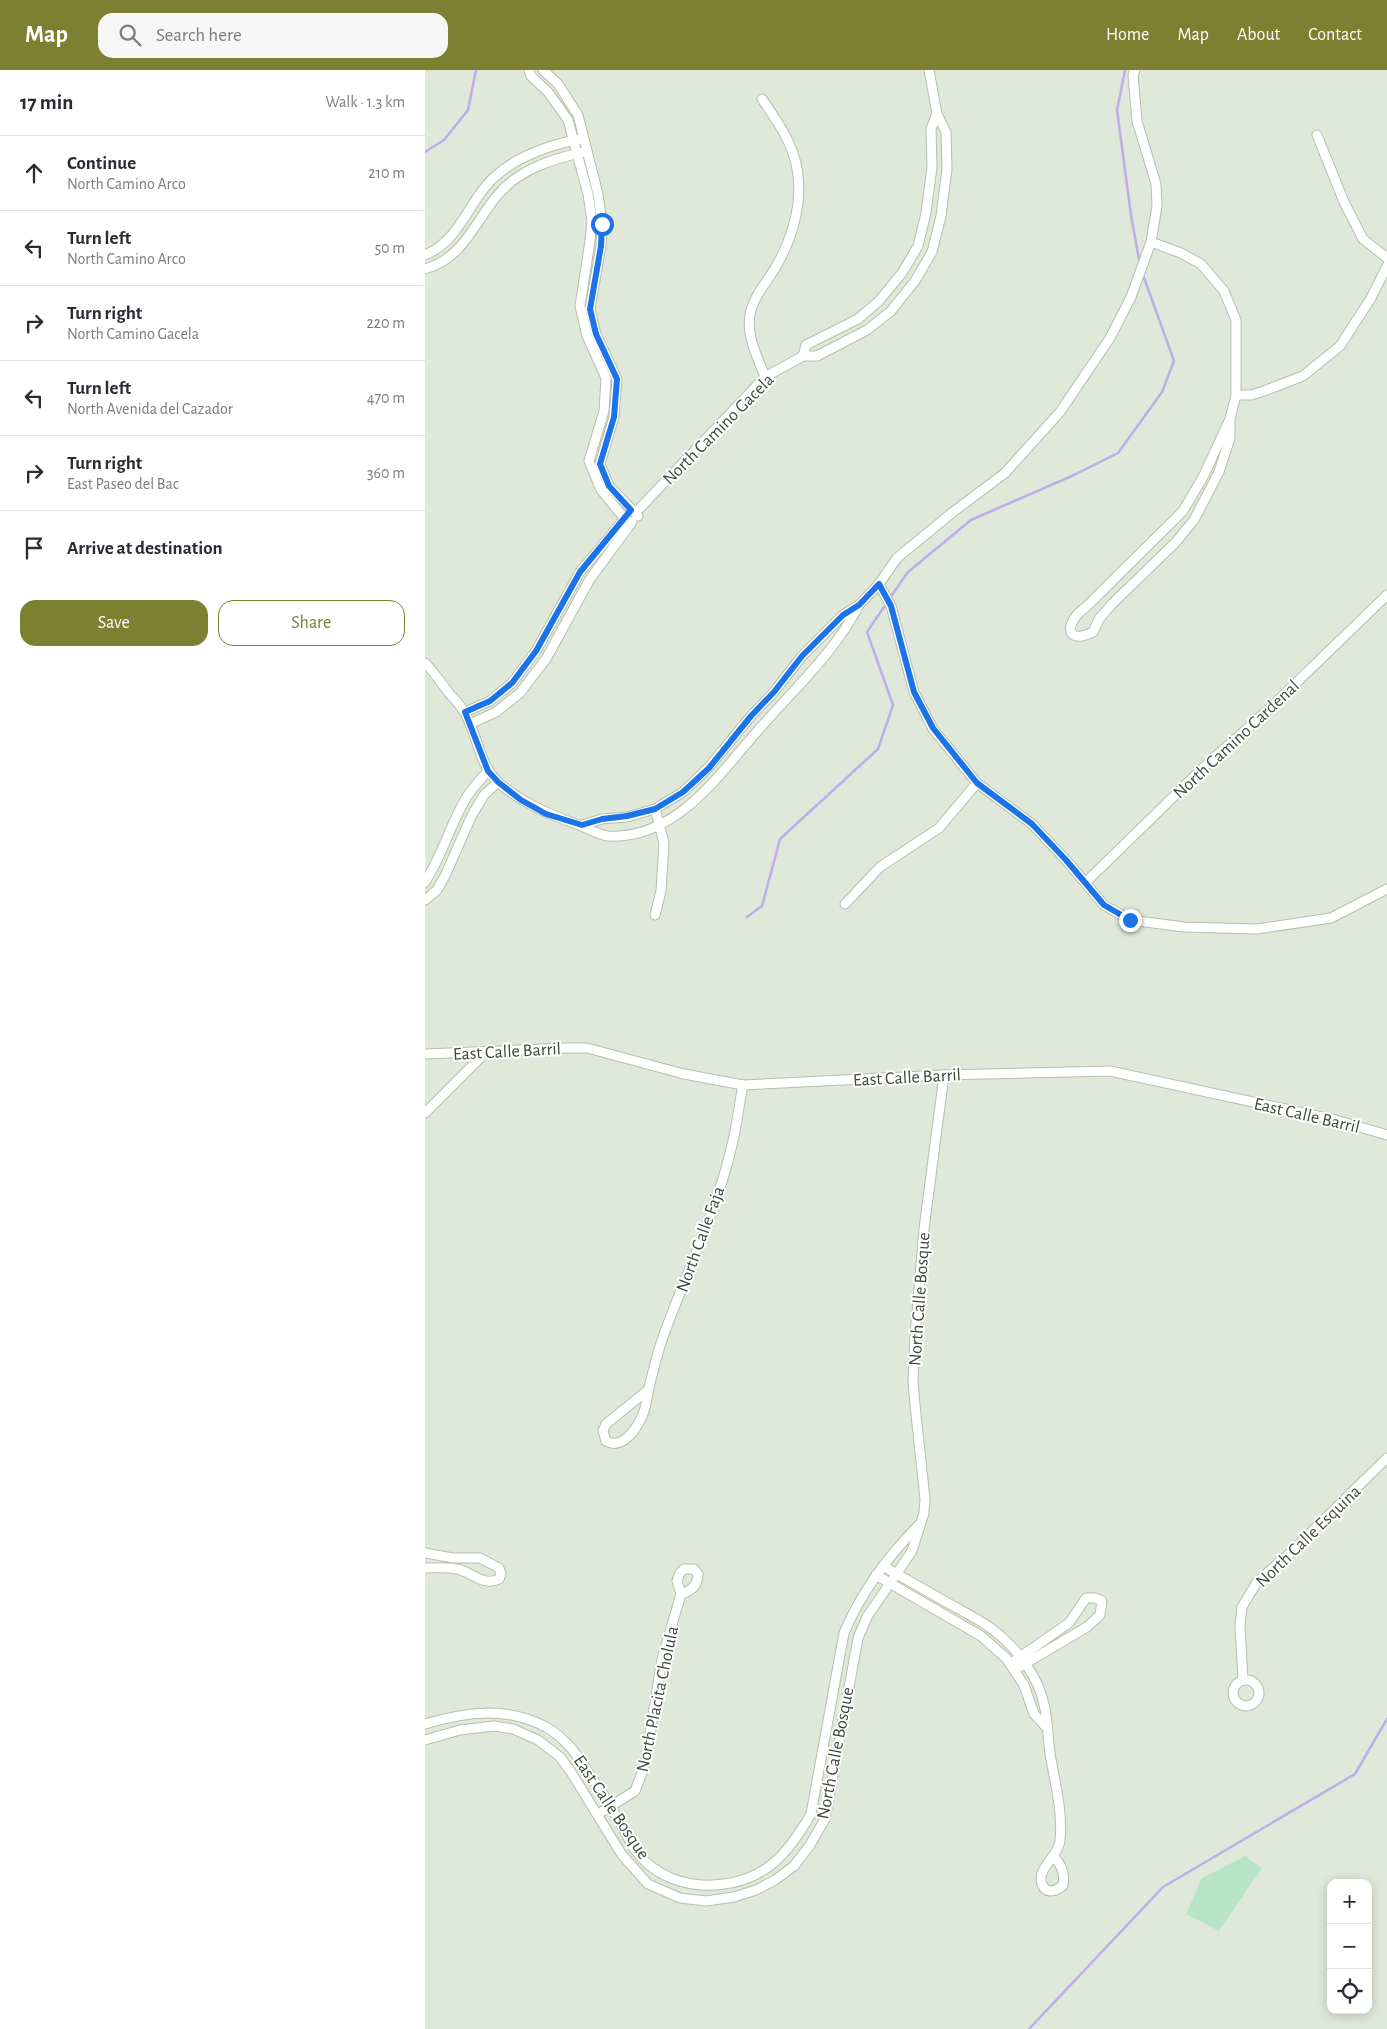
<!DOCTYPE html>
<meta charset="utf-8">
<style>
:root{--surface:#fff;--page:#f7f7f7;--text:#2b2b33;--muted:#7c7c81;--line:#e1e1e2;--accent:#7d8031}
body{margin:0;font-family:"Alegreya Sans",sans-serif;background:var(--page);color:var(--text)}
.controls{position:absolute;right:15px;bottom:15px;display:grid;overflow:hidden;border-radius:10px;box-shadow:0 2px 12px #0003}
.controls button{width:45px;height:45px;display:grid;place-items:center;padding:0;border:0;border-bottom:1px solid var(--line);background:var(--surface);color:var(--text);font:25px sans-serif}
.stop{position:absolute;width:15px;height:15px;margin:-11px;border:4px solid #1a73e8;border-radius:50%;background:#fff}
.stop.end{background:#1a73e8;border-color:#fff;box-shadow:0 1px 5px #0008}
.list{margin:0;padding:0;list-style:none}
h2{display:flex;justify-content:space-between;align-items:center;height:65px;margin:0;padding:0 20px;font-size:21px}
h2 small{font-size:16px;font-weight:400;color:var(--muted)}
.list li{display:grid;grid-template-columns:32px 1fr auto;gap:15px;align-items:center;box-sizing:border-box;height:75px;padding:0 20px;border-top:1px solid var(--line)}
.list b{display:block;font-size:19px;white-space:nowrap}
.list p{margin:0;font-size:16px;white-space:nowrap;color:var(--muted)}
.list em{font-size:16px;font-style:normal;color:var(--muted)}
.actions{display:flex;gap:10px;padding:15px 20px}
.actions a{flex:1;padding:11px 0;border:1px solid var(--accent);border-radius:15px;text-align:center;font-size:18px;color:var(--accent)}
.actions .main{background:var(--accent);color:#fff}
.icon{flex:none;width:28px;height:28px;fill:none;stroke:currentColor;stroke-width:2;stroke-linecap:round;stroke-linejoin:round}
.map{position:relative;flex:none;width:962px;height:1959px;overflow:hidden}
header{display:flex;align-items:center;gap:30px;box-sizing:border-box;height:70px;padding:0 25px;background:var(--accent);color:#fff}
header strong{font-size:24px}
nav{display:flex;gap:28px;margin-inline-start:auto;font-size:18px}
.search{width:350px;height:45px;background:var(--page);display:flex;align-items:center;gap:12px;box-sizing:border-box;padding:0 18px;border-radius:15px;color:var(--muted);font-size:19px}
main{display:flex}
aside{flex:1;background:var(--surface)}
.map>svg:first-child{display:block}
.residential{fill:#e0e8da;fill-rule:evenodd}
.green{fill:#b8e5c7}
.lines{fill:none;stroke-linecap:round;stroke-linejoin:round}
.stream{stroke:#bfadeb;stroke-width:2.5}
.minor-casing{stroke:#b6bfae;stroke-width:11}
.minor{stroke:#fff;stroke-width:9}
.route{stroke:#1a73e8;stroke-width:6}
.labels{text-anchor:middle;stroke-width:4;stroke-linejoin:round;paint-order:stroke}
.street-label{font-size:18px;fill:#414839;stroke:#fff}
</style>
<header>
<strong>Map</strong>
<div class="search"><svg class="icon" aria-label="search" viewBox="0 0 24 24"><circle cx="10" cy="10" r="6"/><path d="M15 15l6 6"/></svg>Search here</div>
<nav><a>Home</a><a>Map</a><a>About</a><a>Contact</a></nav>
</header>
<main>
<aside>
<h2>17 min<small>Walk · 1.3 km</small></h2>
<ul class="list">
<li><svg class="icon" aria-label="ahead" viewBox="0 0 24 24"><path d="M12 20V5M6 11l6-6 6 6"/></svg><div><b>Continue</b><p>North Camino Arco</p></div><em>210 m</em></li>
<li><svg class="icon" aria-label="left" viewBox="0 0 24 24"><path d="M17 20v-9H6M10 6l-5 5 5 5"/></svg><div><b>Turn left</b><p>North Camino Arco</p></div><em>50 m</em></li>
<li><svg class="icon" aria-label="right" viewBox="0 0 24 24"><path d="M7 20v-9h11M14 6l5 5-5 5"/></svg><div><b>Turn right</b><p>North Camino Gacela</p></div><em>220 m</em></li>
<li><svg class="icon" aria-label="left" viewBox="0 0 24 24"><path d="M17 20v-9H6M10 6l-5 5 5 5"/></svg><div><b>Turn left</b><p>North Avenida del Cazador</p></div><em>470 m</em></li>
<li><svg class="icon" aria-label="right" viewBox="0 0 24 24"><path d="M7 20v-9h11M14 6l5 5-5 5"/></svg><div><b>Turn right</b><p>East Paseo del Bac</p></div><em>360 m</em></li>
<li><svg class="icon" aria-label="arrive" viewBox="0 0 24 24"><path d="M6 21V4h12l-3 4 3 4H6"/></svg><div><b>Arrive at destination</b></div></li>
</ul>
<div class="actions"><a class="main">Save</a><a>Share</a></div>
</aside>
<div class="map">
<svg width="962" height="1959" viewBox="0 0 962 1959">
<rect width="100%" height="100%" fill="#eff4eb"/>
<path class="residential" d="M0,0H962V1959H0ZM906,1813H943V1940H906Z"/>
<polygon class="green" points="820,1786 837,1798 794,1861 761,1844 777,1808"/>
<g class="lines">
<g class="stream">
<polyline points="700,0 692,40 706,145 715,195"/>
<polyline points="0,82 19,70 43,40 51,0"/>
<polyline points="467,525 483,502 546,450 649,405 693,383 737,322 749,291 717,202"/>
<polyline points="322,847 337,836 355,769 453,679 468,635 442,562 459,537"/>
<polyline points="604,1959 738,1817 930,1704 962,1649"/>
</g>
<g class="minor-casing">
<g id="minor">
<polyline points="104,0 106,6 123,22 143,50 163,124 167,151 165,171 155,236 162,266 181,308 179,341 164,391 176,420 205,455"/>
<polyline points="118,0 133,14 153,45 173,124 177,154 176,176 165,239 171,264 192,309 189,347 175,394 184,416 213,446"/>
<path d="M337,29C346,42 356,56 363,71C383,112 373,157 352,195C343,211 328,226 325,245C321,266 333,288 340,307"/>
<polyline points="892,65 919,132 938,169 962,188"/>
<path d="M726,172L756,183L776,194L799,221L811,250V325L805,349V368L794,402L769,450L750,473L688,533L674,549L668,562C640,576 639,552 661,537L758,441L778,407L805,349"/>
<path d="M0,185C30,173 41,141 60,117C83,89 120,76 155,69"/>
<path d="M0,199C37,189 49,154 71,127C92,100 127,89 159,82"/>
<polyline points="378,286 381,275 433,249 454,231 477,203 493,176 501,143 507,97 506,59 512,44"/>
<polyline points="811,325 826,325 839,321 878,306 915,276 946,228 962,196"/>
<polyline points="214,439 340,307 378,286 392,286 442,260 466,241 490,211 507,182 516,146 522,99 521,62 512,44 504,0"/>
<polyline points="454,514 466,536 489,622 508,659 552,713 607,754 641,790 679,835 705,850 759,857 832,859 906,848 962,819"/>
<path d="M0,593C9,602 16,613 24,623C29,629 36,636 40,643C53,666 54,696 75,714C98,733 123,744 151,754C161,757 173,765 183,766C253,770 296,701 337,656C371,617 410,582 434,535"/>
<polyline points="40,642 65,631 87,613 111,581 155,502 201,447"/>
<polyline points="45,654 71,642 95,623 121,589 165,509 207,452"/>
<polyline points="230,739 239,773 236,821 230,845"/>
<polyline points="157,755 177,749 202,747 230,739 258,722 284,697 326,646 349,622 377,586 418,545 434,535 454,514 472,488 528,442 580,403 635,342 685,268 706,227 726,172 732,136 731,114 712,51 708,5 710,0"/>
<path d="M0,812C17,786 25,755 41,728C47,718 55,710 63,701"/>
<polyline points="661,812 782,694 843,640 962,525"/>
<polyline points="0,830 12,820 20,806 47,745 59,725 73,712"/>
<polyline points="420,834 455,797 514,758 552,713"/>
<polyline points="0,984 141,978 162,978 259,1004 318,1015 519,1005 685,1001 911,1050 962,1065"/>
<polyline points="0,1043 61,982"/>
<path d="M223,1320L181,1354L178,1361L181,1371C194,1379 207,1365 213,1354C221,1342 221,1331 224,1318C228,1301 232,1284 238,1267C261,1203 292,1141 307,1075C312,1055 314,1035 318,1015"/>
<path d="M0,1483L28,1488H55L74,1498L76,1504L74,1509C59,1517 47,1502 32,1499C22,1497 11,1498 0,1498"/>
<path d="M458,1496C479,1508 500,1520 521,1532C535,1540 550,1547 564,1557C590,1575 615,1607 620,1639C623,1654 623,1669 625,1684C630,1712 638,1743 635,1771C633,1787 611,1799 617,1814C621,1825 632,1821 638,1815C640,1804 637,1795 629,1787"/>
<polyline points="451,1505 556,1566 581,1588 599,1615 609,1644 621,1657"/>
<polyline points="585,1594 644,1553 661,1528 670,1528 677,1531 675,1545 662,1557 589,1600"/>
<polyline points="818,1610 815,1556 817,1537 832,1512 864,1484 962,1388"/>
<circle cx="821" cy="1623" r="13"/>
<path d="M0,1654C41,1642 81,1636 121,1657C142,1669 154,1687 166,1707C173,1716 179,1725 185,1735C193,1748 200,1762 207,1775C227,1807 263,1819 299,1814C343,1809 365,1780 386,1744L419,1563C436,1523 463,1486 494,1455"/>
<polyline points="0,1670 35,1660 69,1656 88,1659 113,1670 135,1687 146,1702 197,1785 223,1814 255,1828 281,1831 309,1827 331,1820 350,1810 369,1796 385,1775 400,1749 433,1568 442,1547 487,1481 499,1443 500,1429 490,1335 488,1311 490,1266 499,1159 519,1005"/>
<path d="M173,1744L210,1721L220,1695L237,1589L256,1524L252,1511L255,1503L259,1499H269L273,1504C273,1515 267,1521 256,1524"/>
</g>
</g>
<use href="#minor" class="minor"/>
</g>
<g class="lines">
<polyline class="route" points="177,154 176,176 165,239 171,264 192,309 189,347 175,394 184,416 206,440 155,502 111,581 87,613 65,631 40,642 63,701 73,712 96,730 121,744 157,755 177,749 202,746 230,739 258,722 284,698 326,646 349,622 377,586 418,545 434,535 454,514 466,536 489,622 508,658 552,713 607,754 641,790 679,835 705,850"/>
</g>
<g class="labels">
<g class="street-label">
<text transform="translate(293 359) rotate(-45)" y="6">North Camino Gacela</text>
<text transform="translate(811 669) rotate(-43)" y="6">North Camino Cardenal</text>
<text transform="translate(82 981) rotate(-3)" y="6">East Calle Barril</text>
<text transform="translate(482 1007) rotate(-3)" y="6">East Calle Barril</text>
<text transform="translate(882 1045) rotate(13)" y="6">East Calle Barril</text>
<text transform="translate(275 1169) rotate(-70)" y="6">North Calle Faja</text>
<text transform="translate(494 1229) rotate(-86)" y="6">North Calle Bosque</text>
<text transform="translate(883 1466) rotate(-44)" y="6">North Calle Esquina</text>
<text transform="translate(232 1629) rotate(-78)" y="6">North Placita Cholula</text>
<text transform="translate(410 1683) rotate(-79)" y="6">North Calle Bosque</text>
<text transform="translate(187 1737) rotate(56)" y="6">East Calle Bosque</text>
</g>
</g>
</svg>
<div class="controls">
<button>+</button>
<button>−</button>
<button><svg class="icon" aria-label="locate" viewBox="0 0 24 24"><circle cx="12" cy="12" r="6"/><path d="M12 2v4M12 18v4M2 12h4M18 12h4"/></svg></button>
</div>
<div class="stop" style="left:177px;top:154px"></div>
<div class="stop end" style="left:705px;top:850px"></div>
</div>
</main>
